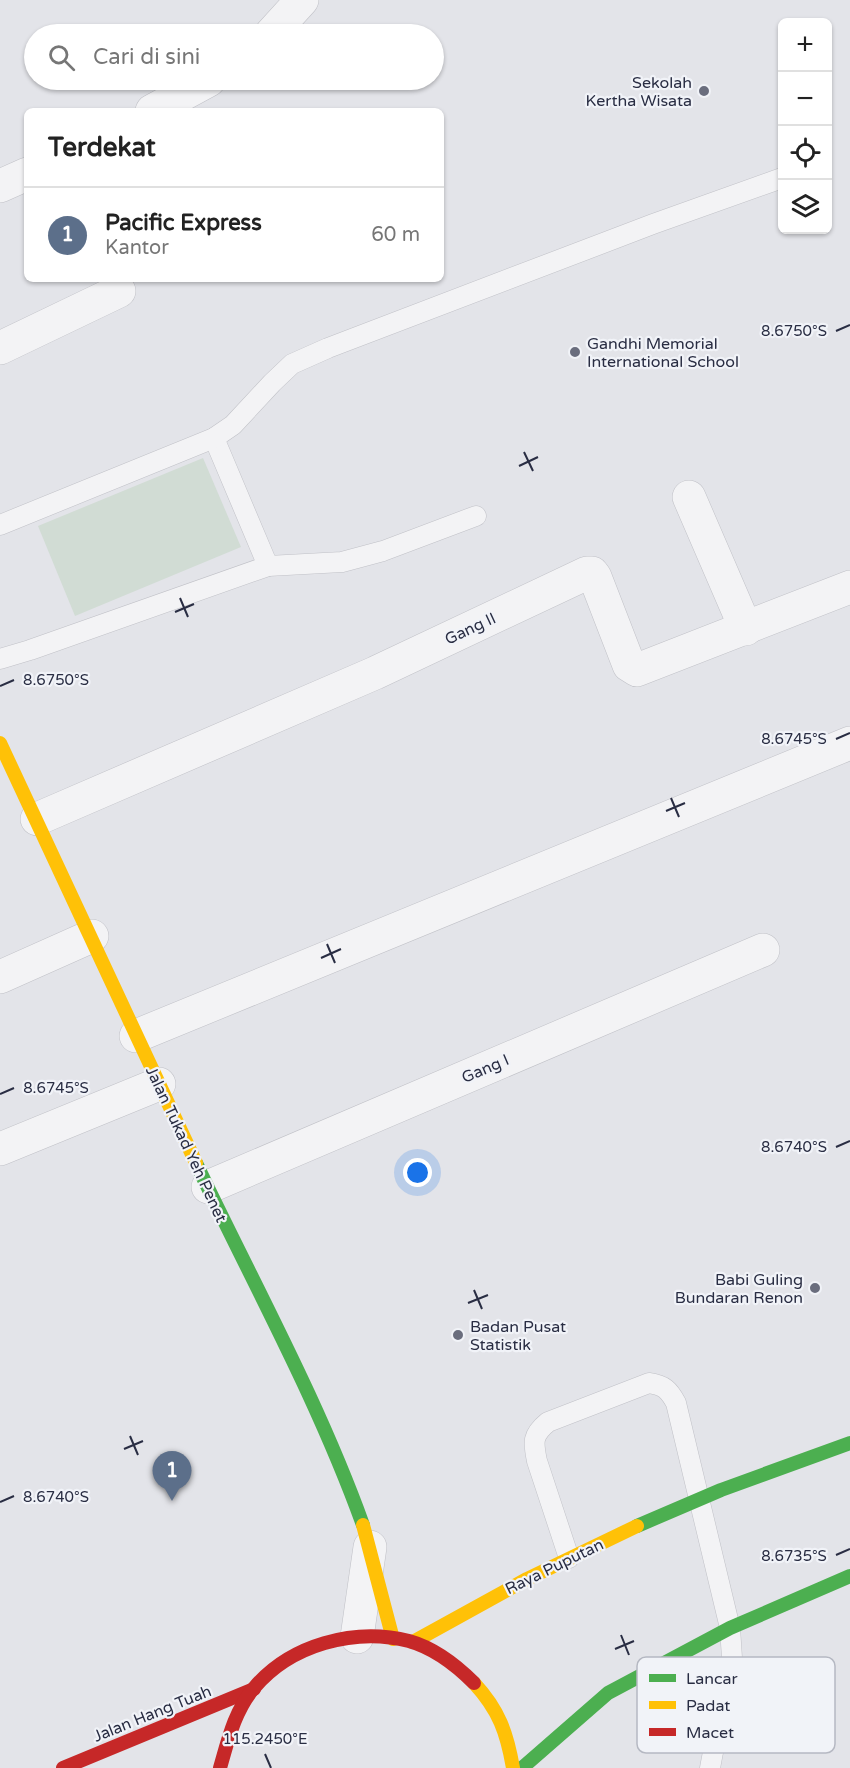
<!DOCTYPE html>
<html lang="id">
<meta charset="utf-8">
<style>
:root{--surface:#fff;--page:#f2f2f2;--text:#222;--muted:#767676;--line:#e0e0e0;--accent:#6a6d7d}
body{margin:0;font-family:"Varela Round",sans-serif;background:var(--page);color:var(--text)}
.controls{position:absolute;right:18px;top:18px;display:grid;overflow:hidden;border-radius:9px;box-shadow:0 2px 4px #0004}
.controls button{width:54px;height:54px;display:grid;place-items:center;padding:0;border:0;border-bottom:2px solid var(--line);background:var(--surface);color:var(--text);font:30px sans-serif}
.you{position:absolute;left:418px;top:1173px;width:21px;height:21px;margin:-15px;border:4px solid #fff;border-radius:50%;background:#1a73e8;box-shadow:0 0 0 9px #1a73e833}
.badge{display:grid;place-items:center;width:39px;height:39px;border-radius:50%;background:var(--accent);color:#fff;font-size:20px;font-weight:700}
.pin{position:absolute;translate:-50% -50px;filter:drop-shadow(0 2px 3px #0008)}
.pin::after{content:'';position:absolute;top:32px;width:21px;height:18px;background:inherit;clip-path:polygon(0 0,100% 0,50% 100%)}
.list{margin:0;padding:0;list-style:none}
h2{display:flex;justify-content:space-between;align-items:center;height:78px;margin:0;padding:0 24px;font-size:26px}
h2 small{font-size:20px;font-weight:400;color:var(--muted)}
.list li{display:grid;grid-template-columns:39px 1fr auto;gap:18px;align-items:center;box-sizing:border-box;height:96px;padding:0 24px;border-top:2px solid var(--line)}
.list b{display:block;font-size:22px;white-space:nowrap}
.list p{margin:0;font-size:20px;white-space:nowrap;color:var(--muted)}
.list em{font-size:20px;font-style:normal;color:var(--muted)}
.icon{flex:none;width:33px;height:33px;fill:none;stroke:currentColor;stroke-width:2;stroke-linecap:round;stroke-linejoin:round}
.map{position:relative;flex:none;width:850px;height:1768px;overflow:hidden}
.search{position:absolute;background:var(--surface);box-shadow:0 2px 4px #0004;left:24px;top:24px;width:420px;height:66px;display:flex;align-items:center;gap:15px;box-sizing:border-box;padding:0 21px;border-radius:33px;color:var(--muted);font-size:22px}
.panel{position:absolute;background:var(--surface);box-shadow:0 2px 4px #0004;left:24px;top:108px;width:420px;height:174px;border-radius:9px}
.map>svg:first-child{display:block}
.green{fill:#d1dcd4}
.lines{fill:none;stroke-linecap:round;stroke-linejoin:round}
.lane-casing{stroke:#c0c1c7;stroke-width:21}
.street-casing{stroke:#c0c1c7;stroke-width:34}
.lane{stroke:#f3f3f5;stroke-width:20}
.street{stroke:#f3f3f5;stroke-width:33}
.fast{stroke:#4caf50;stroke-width:14}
.slow{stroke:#ffc107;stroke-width:14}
.jam{stroke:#c62828;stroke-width:14}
.ticks{fill:none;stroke:#292d43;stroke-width:2}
.poi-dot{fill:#6a6d7d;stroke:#f1f3f8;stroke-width:2}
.labels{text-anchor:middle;stroke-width:4.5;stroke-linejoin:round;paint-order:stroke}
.poi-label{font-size:16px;fill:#292d43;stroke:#f1f3f8;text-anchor:end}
.street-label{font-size:16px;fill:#292d43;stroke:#f1f3f8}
.key{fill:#f1f3f8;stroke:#b5b8c2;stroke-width:1.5}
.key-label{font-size:16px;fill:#292d43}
.ticks-label{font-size:15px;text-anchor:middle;fill:#292d43;stroke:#f1f3f8;stroke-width:4.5;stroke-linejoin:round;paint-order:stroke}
</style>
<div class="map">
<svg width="850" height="1768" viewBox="0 0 850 1768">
<rect width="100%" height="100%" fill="#e3e4e9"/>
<polygon class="green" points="203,458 241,547 75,616 38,526"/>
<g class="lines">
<g class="lane-casing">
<g id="lane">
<polyline points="214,438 268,566"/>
<polyline points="0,525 214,438 233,425 272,383 292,364 328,348 653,224 782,178"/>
<polyline points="0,659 30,650 268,566 342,562 383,551 476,516"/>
<path d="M569,1558L537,1461C533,1442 532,1435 548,1422L649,1383C664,1385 669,1390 676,1403L730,1628L733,1673L731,1703L713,1752L710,1768"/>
</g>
</g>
<g class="street-casing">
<g id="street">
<polyline points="271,34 302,0"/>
<polyline points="152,111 209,80"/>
<polyline points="0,186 27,174"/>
<polyline points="0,348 119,291"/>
<polyline points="689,497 746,629"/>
<polyline points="37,819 375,673 587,573 592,573 595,577 629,665 637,670 850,587"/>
<polyline points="0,977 92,936"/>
<polyline points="136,1036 850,743"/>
<polyline points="0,1149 159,1084"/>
<polyline points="208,1187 763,950"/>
<polyline points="357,1637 370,1547"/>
</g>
</g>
<use href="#lane" class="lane"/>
<use href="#street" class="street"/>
<g class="fast">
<path d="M196,1163C253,1283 318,1400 363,1525"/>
<polyline points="637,1526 721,1490 850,1443"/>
<polyline points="522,1768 608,1693 730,1628 850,1576"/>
</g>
<g class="slow">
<polyline points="0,743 196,1163"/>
<polyline points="363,1525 393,1639"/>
<polyline points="413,1642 527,1579 637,1526"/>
<path d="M474,1683C499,1710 507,1733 513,1768"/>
</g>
<g class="jam">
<polyline points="63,1768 254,1689"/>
<path d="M220,1768C228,1740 235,1710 254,1688C290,1645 354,1627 409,1641C434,1648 456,1665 474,1683"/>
</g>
</g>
<path class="ticks" d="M836,331L850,325M524,452L533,471M519,466L538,457M180,598L188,617M175,612L194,604M0,686L14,680M836,739L850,733M671,798L679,817M666,811L685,803M327,944L335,963M321,958L341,949M0,1094L14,1088M836,1147L850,1141M474,1290L482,1309M468,1303L488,1295M130,1436L138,1455M124,1449L143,1441M0,1502L14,1496M836,1555L850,1549M621,1635L629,1655M615,1649L634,1641M265,1754L271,1768"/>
<g class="poi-dot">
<circle cx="704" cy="91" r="6"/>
<circle cx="575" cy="352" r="6"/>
<circle cx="815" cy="1288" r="6"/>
<circle cx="458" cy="1335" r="6"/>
</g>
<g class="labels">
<g class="poi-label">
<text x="692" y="88">Sekolah<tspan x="692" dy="18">Kertha Wisata</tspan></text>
<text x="587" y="349" text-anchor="start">Gandhi Memorial<tspan x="587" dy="18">International School</tspan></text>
<text x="803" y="1285">Babi Guling<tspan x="803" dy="18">Bundaran Renon</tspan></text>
<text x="470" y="1332" text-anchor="start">Badan Pusat<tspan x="470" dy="18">Statistik</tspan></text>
</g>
<g class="street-label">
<text transform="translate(470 628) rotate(-25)" y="6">Gang II</text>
<text transform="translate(485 1068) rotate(-23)" y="6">Gang I</text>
<text transform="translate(187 1144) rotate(65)" y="6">Jalan Tukad Yeh Penet</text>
<text transform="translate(554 1566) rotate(-26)" y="6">Raya Puputan</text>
<text transform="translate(152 1713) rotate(-22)" y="6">Jalan Hang Tuah</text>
</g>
</g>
<rect x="637" y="1657" width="198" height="96" rx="9" class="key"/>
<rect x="649" y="1674" width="27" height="8" fill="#4caf50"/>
<rect x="649" y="1701" width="27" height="8" fill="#ffc107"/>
<rect x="649" y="1728" width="27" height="8" fill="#c62828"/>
<g class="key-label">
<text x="686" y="1684">Lancar</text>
<text x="686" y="1711">Padat</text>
<text x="686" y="1738">Macet</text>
</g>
<g class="ticks-label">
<text x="794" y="336">8.6750°S</text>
<text x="56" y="685">8.6750°S</text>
<text x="794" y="744">8.6745°S</text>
<text x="56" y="1093">8.6745°S</text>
<text x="794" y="1152">8.6740°S</text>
<text x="56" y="1502">8.6740°S</text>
<text x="794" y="1561">8.6735°S</text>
<text x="265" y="1744">115.2450°E</text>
</g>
</svg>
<div class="controls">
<button>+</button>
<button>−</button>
<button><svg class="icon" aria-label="locate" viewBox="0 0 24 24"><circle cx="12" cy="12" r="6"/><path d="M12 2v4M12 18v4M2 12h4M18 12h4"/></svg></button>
<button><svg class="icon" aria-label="layers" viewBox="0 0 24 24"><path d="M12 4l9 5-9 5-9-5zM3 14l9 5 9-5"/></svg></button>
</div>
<div class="you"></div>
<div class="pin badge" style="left:172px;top:1501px;background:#5c6f8a">1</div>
<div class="search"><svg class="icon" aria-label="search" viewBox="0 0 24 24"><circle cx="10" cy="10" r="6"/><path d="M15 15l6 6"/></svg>Cari di sini</div>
<section class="panel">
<h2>Terdekat<small></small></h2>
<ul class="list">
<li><span class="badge" style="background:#5c6f8a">1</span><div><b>Pacific Express</b><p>Kantor</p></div><em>60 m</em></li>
</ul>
</section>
</div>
